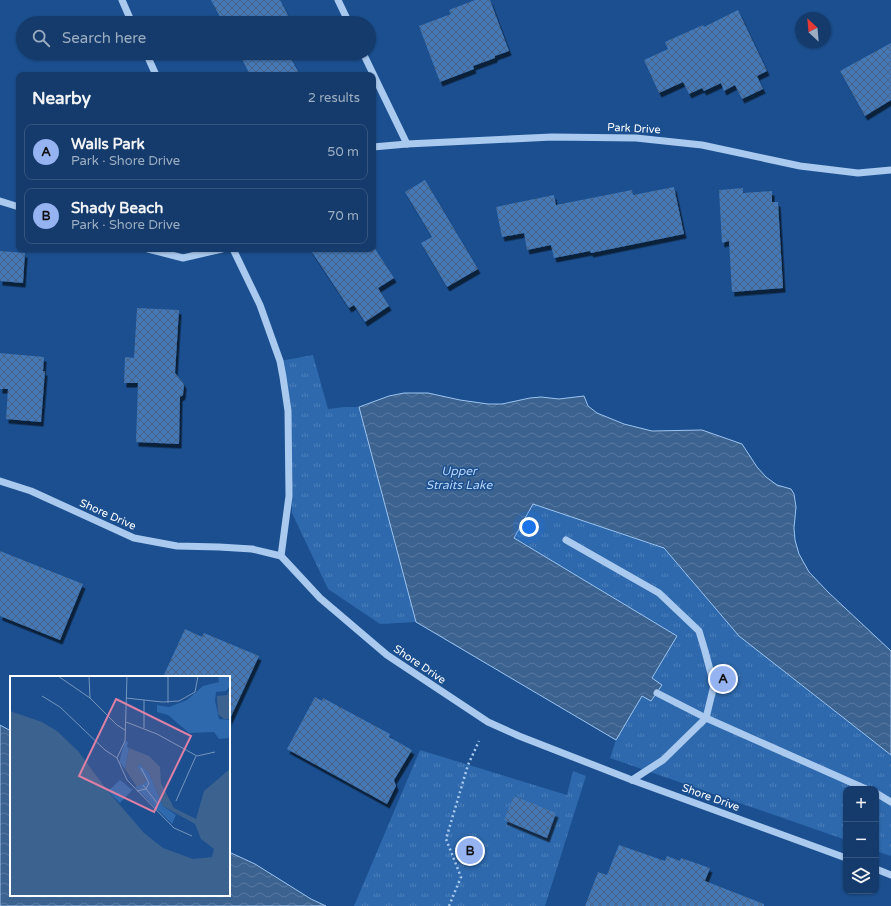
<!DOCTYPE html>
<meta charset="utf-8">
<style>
:root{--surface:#143b6b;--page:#214673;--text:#f1f3f6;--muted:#9dadc1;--line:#33557e;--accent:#95b2f1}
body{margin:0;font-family:"Varela Round",sans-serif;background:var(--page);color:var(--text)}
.controls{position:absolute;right:12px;bottom:12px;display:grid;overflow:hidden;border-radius:8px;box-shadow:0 1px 3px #0004}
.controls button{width:36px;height:36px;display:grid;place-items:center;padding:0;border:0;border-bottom:1px solid var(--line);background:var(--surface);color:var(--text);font:20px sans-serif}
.compass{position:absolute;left:795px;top:12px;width:36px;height:36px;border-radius:50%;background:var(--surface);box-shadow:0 1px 3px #0004;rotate:334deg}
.you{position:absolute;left:529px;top:527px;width:14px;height:14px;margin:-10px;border:3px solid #fff;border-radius:50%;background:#1a73e8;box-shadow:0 0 0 6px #1a73e833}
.badge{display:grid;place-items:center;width:26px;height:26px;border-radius:50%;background:var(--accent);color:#111;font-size:13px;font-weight:700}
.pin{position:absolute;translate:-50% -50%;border:2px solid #fff;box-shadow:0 1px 4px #0006}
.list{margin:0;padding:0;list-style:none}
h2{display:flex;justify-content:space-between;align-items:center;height:52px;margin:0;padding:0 16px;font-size:17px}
h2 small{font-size:13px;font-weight:400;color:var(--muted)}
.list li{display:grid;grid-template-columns:26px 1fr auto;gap:12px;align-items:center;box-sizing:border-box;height:56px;margin:0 8px 8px;padding:0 8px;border:1px solid var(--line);border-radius:8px}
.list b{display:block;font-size:15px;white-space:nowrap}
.list p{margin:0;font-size:13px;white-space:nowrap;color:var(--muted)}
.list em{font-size:13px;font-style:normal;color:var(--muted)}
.icon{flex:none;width:22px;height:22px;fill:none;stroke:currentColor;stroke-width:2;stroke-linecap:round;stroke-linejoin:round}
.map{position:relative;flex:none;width:891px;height:906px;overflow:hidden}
.search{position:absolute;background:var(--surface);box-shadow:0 1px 3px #0004;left:16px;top:16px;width:360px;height:44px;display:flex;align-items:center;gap:10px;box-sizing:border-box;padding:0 14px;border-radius:22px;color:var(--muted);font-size:15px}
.panel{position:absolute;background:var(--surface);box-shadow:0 1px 3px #0004;left:16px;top:72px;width:360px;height:180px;border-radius:8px}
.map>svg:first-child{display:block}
.park{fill:url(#park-tufts)}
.water{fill:url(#water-waves);stroke:#9cc4f0}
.building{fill:url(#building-cross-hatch);filter:url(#shadow)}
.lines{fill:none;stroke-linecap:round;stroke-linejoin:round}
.path{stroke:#a9c9ee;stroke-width:2.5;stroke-dasharray:2 3;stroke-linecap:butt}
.minor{stroke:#a9c9ee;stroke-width:7}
.labels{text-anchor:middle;stroke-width:3;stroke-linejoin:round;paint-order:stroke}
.street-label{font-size:11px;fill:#fff;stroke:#1b4f8f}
.water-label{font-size:12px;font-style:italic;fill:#b5d3f5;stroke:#1b4f8f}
.inset-road{fill:none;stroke:#7695bc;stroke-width:1}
.view{fill:#dd80a5;fill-opacity:0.15;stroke:#dd80a5;stroke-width:2}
.inset-edge{fill:none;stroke:#fff;stroke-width:2}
</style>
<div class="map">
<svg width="891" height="906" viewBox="0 0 891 906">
<defs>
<pattern id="park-tufts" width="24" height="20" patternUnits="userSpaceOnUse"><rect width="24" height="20" fill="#2e69ad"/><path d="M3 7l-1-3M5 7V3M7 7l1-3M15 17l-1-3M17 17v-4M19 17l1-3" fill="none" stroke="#4d80b9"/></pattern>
<pattern id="water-waves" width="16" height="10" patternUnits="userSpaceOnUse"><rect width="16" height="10" fill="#3c6290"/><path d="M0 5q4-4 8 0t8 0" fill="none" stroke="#597aa1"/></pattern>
<pattern id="building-cross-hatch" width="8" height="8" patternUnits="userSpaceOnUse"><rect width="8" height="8" fill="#4478b7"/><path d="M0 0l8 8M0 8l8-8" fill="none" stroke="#486282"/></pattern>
<filter id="shadow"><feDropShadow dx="2.5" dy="4.5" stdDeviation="0" flood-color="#0009"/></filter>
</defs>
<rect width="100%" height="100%" fill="#1b4f8f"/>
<g class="park">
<polygon points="313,355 328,409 344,407 359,407 416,622 380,624 328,589 292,513 288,411 280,361"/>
<polygon points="533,504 664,548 739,636 891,755 891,856 876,851 876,789 846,789 846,840 610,758 616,740 677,636 514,538"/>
<polygon points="420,750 567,795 573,771 586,776 545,906 354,906"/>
</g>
<g class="water">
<polygon points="404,393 428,393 460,400 488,404 502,404 530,398 541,397 559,399 584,396 588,406 597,413 624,424 652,431 702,430 742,444 757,467 766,477 777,485 791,489 794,494 796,507 794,528 795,540 799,554 809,572 828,592 891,651 891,755 739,636 664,548 533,504 514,538 677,636 652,678 662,685 651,701 642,696 616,740 416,622 359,407 389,396"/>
<polygon points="0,725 11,731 11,895 229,895 229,852 255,864 311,899 326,906 0,906"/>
</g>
<g class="building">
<polygon points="211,0 280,0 292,23 223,23"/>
<polygon points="475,0 490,0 509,51 495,56 495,58 473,66 474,69 440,82 419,26 451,14 449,10"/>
<polygon points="738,10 767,71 757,76 763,89 742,99 735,85 724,91 721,83 704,91 702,88 689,94 683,82 659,93 644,60 668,49 665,42 703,25 704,27"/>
<polygon points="891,43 891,100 865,116 840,71"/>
<polygon points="239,53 292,53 289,55 300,75 250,75"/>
<polygon points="425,180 478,269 447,287 421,243 432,237 405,192"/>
<polygon points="674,187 684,234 591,253 590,251 554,258 551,245 527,250 524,233 502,237 496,207 554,195 556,205 632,190 633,195"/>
<polygon points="743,188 743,193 772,191 772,202 778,202 783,288 732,292 729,241 722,243 719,190"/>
<polygon points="310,249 375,249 394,278 378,288 389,306 365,322 354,305 349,308"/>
<polygon points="0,251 25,253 23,283 0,281"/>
<polygon points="137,308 179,310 175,373 184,384 183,395 180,397 179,444 136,442 138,383 124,383 125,357 134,358"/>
<polygon points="0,353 44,357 43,371 45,371 41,422 6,419 8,389 0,389"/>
<polygon points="0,551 83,584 60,640 0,616"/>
<polygon points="185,629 202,637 204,633 259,656 229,721 229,677 163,677"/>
<polygon points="315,697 322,701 323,698 390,734 389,737 412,750 394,780 396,786 387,804 287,749"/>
<polygon points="514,796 556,813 547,838 504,820"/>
<polygon points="619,845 665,861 667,856 680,861 681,858 710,868 705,881 764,904 764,906 585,906 598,872 607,875"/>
</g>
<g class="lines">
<polyline class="path" points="449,906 461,877 446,839 468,765 479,741"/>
<g class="minor">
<polyline points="122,0 132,23"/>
<polyline points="338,0 349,23"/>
<polyline points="146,53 156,75"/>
<polyline points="363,53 407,144"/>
<polyline points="373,147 407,144 552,137 636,138 702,145 800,166 858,173 891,170"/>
<polyline points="0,201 19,207"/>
<polyline points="148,249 183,258 222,249"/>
<polyline points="233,249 260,305 280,361 283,377 288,411 289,496 281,556"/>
<polyline points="0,481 31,491 134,538 177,546 219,547 252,549 281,556 320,598 387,655 488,722 519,736 632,780 846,858"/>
<polyline points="566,540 659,593 699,631 705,651 714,685 706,718 663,760 632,780"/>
<polyline points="657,693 706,718 866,789"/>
<polyline points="876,793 891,802"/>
<polyline points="876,869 891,875"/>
</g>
</g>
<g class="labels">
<g class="street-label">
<text transform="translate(634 128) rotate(3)" y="4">Park Drive</text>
<text transform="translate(108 514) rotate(24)" y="4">Shore Drive</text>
<text transform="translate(420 664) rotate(34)" y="4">Shore Drive</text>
<text transform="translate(711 797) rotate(20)" y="4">Shore Drive</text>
</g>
<g class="water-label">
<text x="459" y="475">Upper<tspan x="459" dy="14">Straits Lake</tspan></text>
</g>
</g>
<g transform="translate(10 676)">
<rect width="220" height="220" fill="#1b4f8f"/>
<path d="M208,0H220V10L216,15L206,16L205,25L209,43L220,44V62L209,63L204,56L179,57L158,39L147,36V29L159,31L177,24L193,10L209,6Z" fill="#2e69ad"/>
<path d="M115,65L118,66L117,71L119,72L115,93L109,86ZM130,88L139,97L153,130L166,139L162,148L126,112L127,90ZM110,104L121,113H123L110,127L98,115Z" fill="#2e69ad"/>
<path d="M220,12V43H214L208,38L207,20L217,19ZM0,35L32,46L47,55L68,75L97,114L134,157L153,172L183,183L202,181L204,173L191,163L185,148L153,130L139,97L130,88L127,90L137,105L127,111L115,93L119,72L139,80L150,91L151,107L164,132L186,143L194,115L220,93V220H0Z" fill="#3c6290"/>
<path class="inset-road" d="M48,0L80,22L107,49L115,54M79,0L80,22M158,0V27M32,20L50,31L95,74L107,82L117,104L164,152L182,160M116,22L152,26L169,25L185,16L188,0M116,46L147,58L187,80L205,76M134,52V24M107,82L115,65L117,0M133,109L148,128L146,134M127,115L136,113L139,107L131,92M166,125L186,80"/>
<path class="view" d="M106,23L181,60L144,136L69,100Z"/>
<rect width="220" height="220" class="inset-edge"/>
</g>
</svg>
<div class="controls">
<button>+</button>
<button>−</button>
<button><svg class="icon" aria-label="layers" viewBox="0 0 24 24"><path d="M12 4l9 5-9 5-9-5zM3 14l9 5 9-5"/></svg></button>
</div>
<svg class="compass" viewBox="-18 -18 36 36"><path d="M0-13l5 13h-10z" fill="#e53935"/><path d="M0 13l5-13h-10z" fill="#9dadc1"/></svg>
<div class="you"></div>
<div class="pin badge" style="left:723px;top:679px">A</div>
<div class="pin badge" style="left:470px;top:851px">B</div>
<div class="search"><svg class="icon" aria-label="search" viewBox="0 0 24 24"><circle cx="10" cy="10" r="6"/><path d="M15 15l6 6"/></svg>Search here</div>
<section class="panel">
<h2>Nearby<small>2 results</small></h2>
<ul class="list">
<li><span class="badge">A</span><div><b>Walls Park</b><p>Park · Shore Drive</p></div><em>50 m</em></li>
<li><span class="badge">B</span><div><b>Shady Beach</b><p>Park · Shore Drive</p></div><em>70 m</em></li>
</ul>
</section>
</div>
